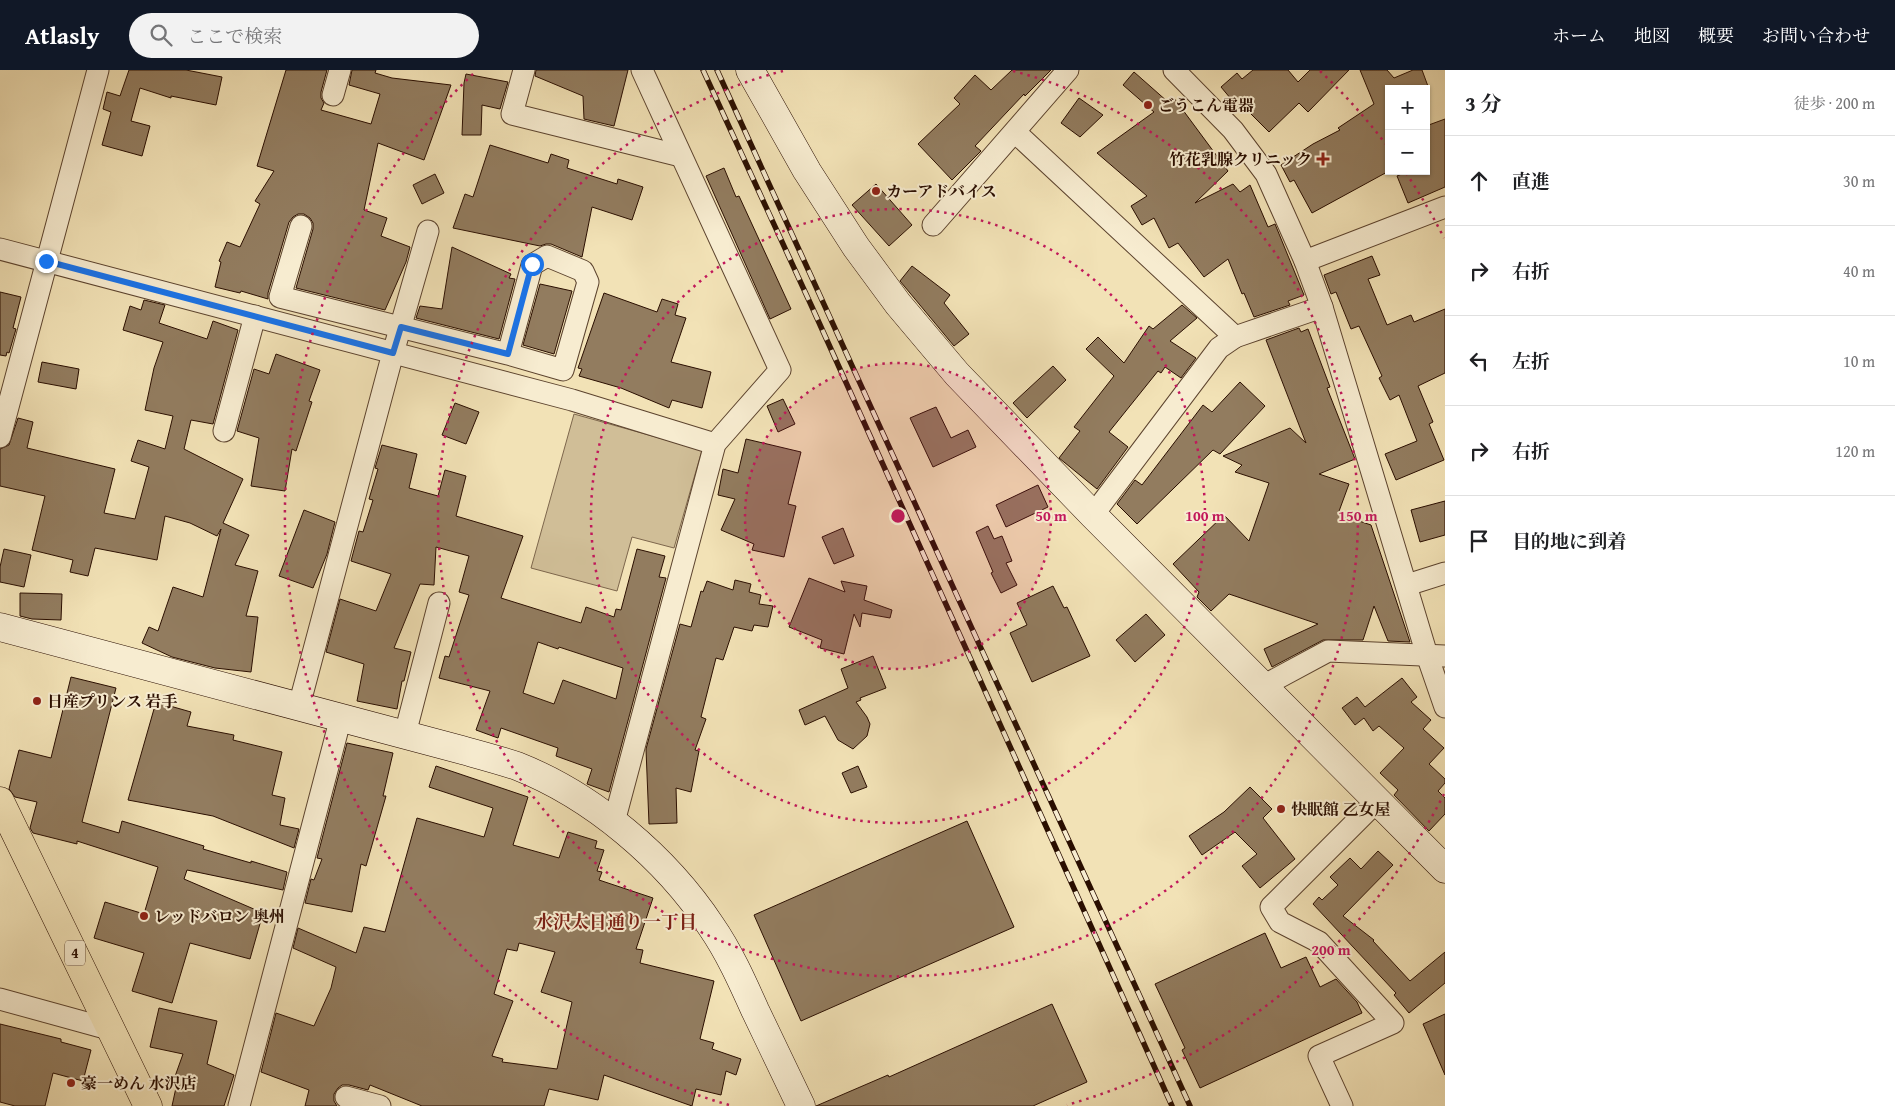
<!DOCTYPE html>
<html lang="ja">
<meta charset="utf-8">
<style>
:root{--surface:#fff;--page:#f2f2f2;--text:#202124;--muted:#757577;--line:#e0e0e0;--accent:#111827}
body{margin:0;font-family:"Gentium Book Plus","Noto Serif JP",serif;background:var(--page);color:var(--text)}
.controls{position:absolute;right:15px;top:15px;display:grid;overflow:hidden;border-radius:0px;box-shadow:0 1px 4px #0004}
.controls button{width:45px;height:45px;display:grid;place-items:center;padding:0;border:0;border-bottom:1px solid var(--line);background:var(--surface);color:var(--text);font:25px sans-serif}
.stop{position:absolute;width:15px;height:15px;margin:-11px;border:4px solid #1a73e8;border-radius:50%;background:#fff}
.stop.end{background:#1a73e8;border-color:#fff;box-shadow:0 1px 5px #0008}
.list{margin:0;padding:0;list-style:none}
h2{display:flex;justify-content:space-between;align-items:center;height:65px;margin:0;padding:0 20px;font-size:21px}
h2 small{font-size:16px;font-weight:400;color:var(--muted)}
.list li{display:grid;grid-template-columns:32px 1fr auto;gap:15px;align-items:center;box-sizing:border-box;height:90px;padding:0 20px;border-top:1px solid var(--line)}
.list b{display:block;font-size:19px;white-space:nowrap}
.list em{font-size:16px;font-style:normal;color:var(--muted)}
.icon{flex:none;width:28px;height:28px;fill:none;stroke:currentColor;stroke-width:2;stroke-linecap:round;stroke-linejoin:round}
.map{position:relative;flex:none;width:1445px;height:1036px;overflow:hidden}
header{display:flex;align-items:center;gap:30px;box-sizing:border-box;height:70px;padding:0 25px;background:var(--accent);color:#fff}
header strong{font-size:24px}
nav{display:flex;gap:28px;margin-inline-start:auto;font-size:18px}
.search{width:350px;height:45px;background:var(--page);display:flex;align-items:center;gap:12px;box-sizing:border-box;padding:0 18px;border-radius:28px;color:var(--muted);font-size:19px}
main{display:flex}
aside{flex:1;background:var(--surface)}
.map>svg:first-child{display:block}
.green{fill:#d0be97;stroke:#7d664c}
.building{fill:#927c5f;stroke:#2a0e00;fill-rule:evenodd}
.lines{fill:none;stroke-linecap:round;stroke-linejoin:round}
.street-casing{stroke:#5c432e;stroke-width:23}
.secondary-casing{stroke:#2a0e00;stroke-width:29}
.highway-casing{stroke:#2a0e00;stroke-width:29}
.street{stroke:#f7ecd0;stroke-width:21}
.secondary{stroke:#f7ecd0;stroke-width:28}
.highway{stroke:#f2e2b6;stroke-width:28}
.rail-casing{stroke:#2a0e00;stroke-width:5.5}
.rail{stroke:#f7ecd0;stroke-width:4;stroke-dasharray:11;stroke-linecap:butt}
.route{stroke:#1a73e8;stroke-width:6}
.ring{fill:none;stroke:#c2185b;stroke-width:2.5;stroke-dasharray:2.5 5}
.poi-dot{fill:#8f2418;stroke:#f7ecd0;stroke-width:2}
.labels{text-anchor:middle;stroke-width:4;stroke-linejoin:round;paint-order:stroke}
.shield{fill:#f7ecd0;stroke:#68513e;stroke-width:1}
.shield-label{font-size:15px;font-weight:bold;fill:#2a0e00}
.poi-label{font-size:16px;font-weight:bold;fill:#2a0e00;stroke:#f7ecd0;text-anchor:start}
.neighbourhood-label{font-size:18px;font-weight:bold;fill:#7a1f14;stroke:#f7ecd0}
.centre{fill:#c2185b;stroke:#f7ecd0;stroke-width:2.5}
.ring-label{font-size:15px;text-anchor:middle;font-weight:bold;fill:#c2185b;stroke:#f7ecd0;stroke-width:4;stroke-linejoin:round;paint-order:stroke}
</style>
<header>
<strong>Atlasly</strong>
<div class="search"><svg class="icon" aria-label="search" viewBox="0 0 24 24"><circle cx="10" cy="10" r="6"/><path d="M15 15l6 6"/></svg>ここで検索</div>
<nav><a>ホーム</a><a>地図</a><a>概要</a><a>お問い合わせ</a></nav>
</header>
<main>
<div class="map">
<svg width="1445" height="1036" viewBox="0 0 1445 1036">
<rect width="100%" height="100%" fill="#f2e2b6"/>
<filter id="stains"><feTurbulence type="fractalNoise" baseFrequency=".004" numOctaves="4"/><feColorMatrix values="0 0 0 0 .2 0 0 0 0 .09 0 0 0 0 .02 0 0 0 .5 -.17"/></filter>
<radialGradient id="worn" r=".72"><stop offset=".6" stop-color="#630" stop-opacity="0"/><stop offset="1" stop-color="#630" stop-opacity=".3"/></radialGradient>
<polygon class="green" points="574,344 702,380 674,478 632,467 617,521 531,498"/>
<g class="building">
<polygon points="129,0 186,0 222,7 216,35 171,26 171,28 140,18 131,51 150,56 142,86 102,75 111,42 103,39 107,22 120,26"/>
<polygon points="286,0 327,0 321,22 321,28 324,33 321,40 371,54 380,24 349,15 352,0 376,0 375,3 392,8 451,15 424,90 378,73 364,140 387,148 381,166 410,177 406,192 385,240 296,218 313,159 313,153 310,148 304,144 298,144 293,147 289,152 268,223 268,229 241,221 240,223 215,217 221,192 219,191 227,172 240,177 260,134 255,131 274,101 257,96"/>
<polygon points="536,0 628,0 614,56 584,49 583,26 535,6"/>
<polygon points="1012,0 1051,0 1025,26 1024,24 975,76 981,81 952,110 918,74 960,34 954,28 975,5 991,20"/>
<polygon points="1253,0 1288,0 1298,12 1310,0 1349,0 1308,42 1299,33 1269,62 1245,38 1241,41 1221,17 1237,3 1242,9"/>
<polygon points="1360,0 1387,0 1394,8 1413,0 1422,0 1429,19 1389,19 1389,101 1312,143 1294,110 1290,112 1281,95 1313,74 1340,60 1338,58 1374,34"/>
<polygon points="1134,2 1168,32 1174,28 1228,101 1195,133 1233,114 1240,122 1250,115 1268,157 1275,154 1304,225 1288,231 1290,235 1254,247 1244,223 1242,224 1228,189 1204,207 1178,173 1169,178 1154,148 1142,155 1131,136 1147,126 1097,83 1154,42 1123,15"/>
<polygon points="466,4 508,12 500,39 482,35 481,65 462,65 464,13"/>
<polygon points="1079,28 1103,45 1080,67 1061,53"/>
<polygon points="1445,49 1445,117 1408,133 1397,106 1409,101 1426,101 1426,56"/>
<polygon points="490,75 548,93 551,84 569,90 567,98 617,114 618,109 643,117 632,150 592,137 582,187 551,174 546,174 540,176 453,158 465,124 473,127"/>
<polygon points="724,98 736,127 739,126 791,239 770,249 706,106"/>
<polygon points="435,104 444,123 422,134 413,115"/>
<polygon points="876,114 912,155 889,176 852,135"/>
<polygon points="452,177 511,204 509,208 515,209 499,269 416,248 420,236 442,239"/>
<polygon points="1372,186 1380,205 1368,209 1387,255 1411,245 1414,252 1445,239 1445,303 1418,316 1433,352 1429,354 1444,390 1396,410 1385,384 1417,371 1399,325 1390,330 1379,308 1382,306 1359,256 1351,259 1336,222 1331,224 1324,205"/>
<polygon points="912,196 950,225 944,233 969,264 954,276 900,211"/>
<polygon points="540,214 572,221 554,284 523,275"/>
<polygon points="0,222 21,227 13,258 16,259 9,283 7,282 6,286 0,285"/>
<polygon points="604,223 657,242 662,229 678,234 675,245 686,248 671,292 711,302 702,338 672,330 669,338 621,318 579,306 582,299 578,298"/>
<polygon points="144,230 165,235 159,253 207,269 213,251 238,260 213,354 191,350 184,379 243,409 223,453 249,465 235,495 258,501 246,546 258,547 251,602 215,598 172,587 142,573 149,557 158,561 173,517 203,527 221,459 217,466 190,453 165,446 157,490 95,478 88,506 70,502 73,490 32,480 45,426 0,416 0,379 9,375 18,348 33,352 27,378 115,399 104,443 135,449 149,397 131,391 138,370 165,379 173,346 145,340 154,298 163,272 123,260 130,236 141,240"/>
<polygon points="1182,235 1197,248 1170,271 1196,288 1181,308 1165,297 1161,303 1158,301 1109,362 1128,377 1097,419 1059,388 1080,361 1074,357 1114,306 1086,279 1098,267 1124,293 1149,256 1153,259"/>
<polygon points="1299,258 1301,262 1308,259 1330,317 1327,318 1355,389 1319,404 1349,414 1338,444 1371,455 1410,572 1388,571 1374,536 1363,570 1323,570 1272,597 1264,579 1318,554 1229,524 1211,541 1197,527 1199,522 1173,494 1224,445 1249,471 1269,413 1235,402 1242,395 1223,386 1290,358 1306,373 1266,270"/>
<polygon points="276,284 320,300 309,331 312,332 296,381 292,379 285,421 251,416 259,368 237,361 254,299 269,304"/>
<polygon points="42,292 79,299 76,319 38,312"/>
<polygon points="1053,296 1066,310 1027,348 1013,333"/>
<polygon points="1240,312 1265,336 1220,384 1213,380 1137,454 1117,434 1135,410 1142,415 1203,335 1212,342"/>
<polygon points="783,329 795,354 778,362 767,336"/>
<polygon points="455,333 479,342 466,374 442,365"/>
<polygon points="936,337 951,368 968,360 976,377 933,397 910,348"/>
<polygon points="746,369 801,382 788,434 796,436 784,487 752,480 754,474 721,460 735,429 718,425 723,399 738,403"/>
<path d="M382,375L417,384L409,418L438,426L445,400L466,406L456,446L523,466L501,528L581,553L586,537L614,547L616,539L621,540L637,479L665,486L659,507L666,508L609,722L587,714L592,699L556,686L558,678L501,658L498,668L476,660L490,621L439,608L445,586L449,587L469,525L459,522L469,486L436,477L434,515L420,514L394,578L411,582L404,611H402L397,639L357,631L364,594L326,582L340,529L376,541L391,504L351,491L359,461L363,462L373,430L369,429L378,399L375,398ZM538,572L558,579L559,577L623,598L616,629L563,610L554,634L523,623Z"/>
<polygon points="1038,415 1048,437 1006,457 996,435"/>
<polygon points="1445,431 1445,465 1420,472 1411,440"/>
<polygon points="304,440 335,452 327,484 313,518 279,506"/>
<polygon points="988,456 994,469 1002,466 1012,491 1006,493 1017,515 1001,523 991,503 993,502 976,462"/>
<polygon points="843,458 854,486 834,494 822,467"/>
<polygon points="4,479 31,485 24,517 0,512 0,497"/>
<polygon points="809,508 845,522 841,511 867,516 864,530 892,540 890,548 862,543 860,557 854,544 844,584 820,578 822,570 789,557"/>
<polygon points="735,510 751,514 749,522 761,525 759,534 773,536 768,557 754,555 752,561 734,557 723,590 716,588 701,647 706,649 695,680 699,681 691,722 676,718 677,753 649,754 646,679 680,554 691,557 701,521 703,522 707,511 733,520"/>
<polygon points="1053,516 1064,538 1067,537 1090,586 1032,612 1010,563 1027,555 1017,533"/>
<polygon points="20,523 62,524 61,550 32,549 20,546"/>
<polygon points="1146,544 1165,565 1135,592 1116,570"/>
<polygon points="873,586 886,618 860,628 861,630 856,632 867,647 870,654 867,666 853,679 838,670 825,646 805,655 799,640 848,618 841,599"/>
<polygon points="71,607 116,618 82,752 119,763 122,751 204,776 203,779 251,793 251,791 287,802 283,820 187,800 184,809 263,843 250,889 190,873 172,933 132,921 144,883 94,868 105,832 144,844 158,797 77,771 77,774 33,763 30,758 37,732 15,727 9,719 19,680 51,688"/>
<polygon points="1402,608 1417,627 1411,632 1431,650 1423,659 1444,678 1429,694 1445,709 1445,713 1438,721 1445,728 1445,744 1429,761 1394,725 1398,720 1380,703 1404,678 1379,656 1373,661 1364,648 1355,655 1342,638 1357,627 1365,637"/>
<polygon points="156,632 191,642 187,656 234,665 233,670 282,682 272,725 285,728 280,755 299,759 294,778 213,746 128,730"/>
<polygon points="347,673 393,683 383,726 386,726 366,796 361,794 352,842 305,833 311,809 314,810 322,789 317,788"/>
<path d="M436,696L528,727L513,775L559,788L568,762L597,771L595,778L604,780L597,801L602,802L599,810L653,828L636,879L643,880L640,893L714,911L700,969L714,973L712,979L741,989L736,1005L726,1001L721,1025L696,1019L692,1036L604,1005L598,1030L549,1019L544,1036H422L370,1015L368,1020L349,1015H342L338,1018L334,1024V1031L337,1036H305L309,1020L261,1002L276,943L314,956L331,918L336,897L293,878L298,858L356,883L364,857L385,862L417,748L484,767L493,738L429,717ZM519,873L555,882L541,922L572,932L557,999L502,992L503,989L492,986L513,931L494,924L507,879L517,881Z"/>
<polygon points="858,696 867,717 851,723 842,703"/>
<polygon points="1250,717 1272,739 1263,748 1295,789 1260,818 1242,796 1257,784 1235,762 1202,785 1189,766 1224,742"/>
<polygon points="967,751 1014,857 801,951 754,845"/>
<polygon points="1378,781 1393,795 1343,846 1374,870 1373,871 1410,911 1445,882 1445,913 1409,943 1394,925 1396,923 1313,834 1319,827 1322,830 1338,815 1330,807 1350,788 1361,799"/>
<polygon points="1265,863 1281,898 1306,887 1320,917 1336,909 1357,932 1362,943 1200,1018 1182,980 1185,978 1155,914"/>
<polygon points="1052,934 1087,1012 1033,1036 816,1036 888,1005 889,1007"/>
<polygon points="159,938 217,951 207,994 234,1005 224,1036 172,1036 177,1013 173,1012 183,984 150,977"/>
<polygon points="1445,944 1445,1005 1423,954"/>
<polygon points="0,954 61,969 61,972 91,980 83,1011 53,1003 45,1036 15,1036 0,1032"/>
</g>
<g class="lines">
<g class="street-casing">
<g id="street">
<polyline points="524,0 512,44 681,86"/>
<polyline points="1174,0 1233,60 1266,104 1305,191 1322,237 1427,585 1445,637"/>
<polyline points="333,25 340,0"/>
<polyline points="1015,62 1235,267"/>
<polyline points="933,155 1068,0"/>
<polyline points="301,156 280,227 508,284 563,300 588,212 583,201 547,186 532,195 508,284"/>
<polyline points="0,179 572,330 715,374"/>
<polyline points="1305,191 1445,137"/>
<polyline points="224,361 255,246"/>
<polyline points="0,367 98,0"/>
<polyline points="1093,445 1219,278 1235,267 1322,237"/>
<polyline points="1407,515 1445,503"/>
<polyline points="1263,616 1328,581 1445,586"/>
<polyline points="299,636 393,283 428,161"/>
<polyline points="405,664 439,533"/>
<polyline points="614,752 715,374 780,300 642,0"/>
<polyline points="0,929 112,960"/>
<polyline points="346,1027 380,1036"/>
<polyline points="239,1036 341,647"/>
<polyline points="1342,1036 1319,986 1393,953 1319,872 1280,852 1271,837 1377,731"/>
</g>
</g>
<g class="secondary-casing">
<g id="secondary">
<polyline points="750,0 807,101 856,177 898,234 957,304 1093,445 1445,799"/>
<path d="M0,557L462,680C480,685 499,690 517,696C593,726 666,788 711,856C729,882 742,911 755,940C770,972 786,1004 801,1036"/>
</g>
</g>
<g class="highway-casing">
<polyline id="highway" points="0,731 148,1036"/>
</g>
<use href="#street" class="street"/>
<use href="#secondary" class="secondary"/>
<use href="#highway" class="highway"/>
<g class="rail-casing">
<g id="rail">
<polyline points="703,0 812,237 1172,1036"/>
<polyline points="717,0 1190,1036"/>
</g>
</g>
<use href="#rail" class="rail"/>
</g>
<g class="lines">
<polyline class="route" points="46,191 393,283 401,257 508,284 532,194"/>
</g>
<circle cx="898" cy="446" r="153" fill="#c2185b" fill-opacity=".12"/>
<g class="ring">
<circle cx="898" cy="446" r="153"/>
<circle cx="898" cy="446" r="307"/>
<path d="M1013 1A460 460 0 1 1 783 1"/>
<path d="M1444 724A613 613 0 0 1 1067 1035M729 1035A613 613 0 0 1 476 1M1320 1A613 613 0 0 1 1388 77M1406 103A613 613 0 0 1 1444 168"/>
</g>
<g class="poi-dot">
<circle cx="1148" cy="35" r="5"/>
<path d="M1320.5 81.5h5v5h5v5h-5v5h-5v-5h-5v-5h5z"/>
<circle cx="876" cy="121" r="5"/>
<circle cx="37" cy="631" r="5"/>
<circle cx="1281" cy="739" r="5"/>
<circle cx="144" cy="846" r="5"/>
<circle cx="71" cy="1013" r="5"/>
</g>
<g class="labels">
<rect class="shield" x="65" y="870.5" width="20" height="25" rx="4"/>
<g class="shield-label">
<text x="75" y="888">4</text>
</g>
<g class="poi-label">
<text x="1158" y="41">ごうこん電器</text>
<text x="1312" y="95" text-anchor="end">竹花乳腺クリニック</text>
<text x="886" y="127">カーアドバイス</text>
<text x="47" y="637">日産プリンス 岩手</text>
<text x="1291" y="745">快眠館 乙女屋</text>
<text x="154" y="852">レッドバロン 奥州</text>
<text x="81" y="1019">豪一めん 水沢店</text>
</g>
<g class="neighbourhood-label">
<text x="616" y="858">水沢太日通り一丁目</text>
</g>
</g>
<circle cx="898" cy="446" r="8" class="centre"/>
<g class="ring-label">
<text x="1051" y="451">50 m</text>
<text x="1205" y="451">100 m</text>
<text x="1358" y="451">150 m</text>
<text x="1331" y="885">200 m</text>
</g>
<rect width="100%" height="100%" filter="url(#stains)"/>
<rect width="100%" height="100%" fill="url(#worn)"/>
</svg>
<div class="controls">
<button>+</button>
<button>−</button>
</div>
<div class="stop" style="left:532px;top:194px"></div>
<div class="stop end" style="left:46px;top:191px"></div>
</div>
<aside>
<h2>3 分<small>徒歩 · 200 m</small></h2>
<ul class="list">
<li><svg class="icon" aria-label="ahead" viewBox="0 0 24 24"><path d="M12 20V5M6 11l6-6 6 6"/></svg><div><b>直進</b></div><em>30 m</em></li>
<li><svg class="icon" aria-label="right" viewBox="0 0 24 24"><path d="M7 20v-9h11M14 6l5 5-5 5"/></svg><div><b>右折</b></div><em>40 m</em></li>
<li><svg class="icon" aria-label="left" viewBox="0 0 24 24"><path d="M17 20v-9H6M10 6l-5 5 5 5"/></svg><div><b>左折</b></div><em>10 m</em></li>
<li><svg class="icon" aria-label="right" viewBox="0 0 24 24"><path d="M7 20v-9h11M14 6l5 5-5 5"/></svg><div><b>右折</b></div><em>120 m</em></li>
<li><svg class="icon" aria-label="arrive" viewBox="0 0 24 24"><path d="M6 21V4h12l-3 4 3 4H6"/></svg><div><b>目的地に到着</b></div></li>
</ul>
</aside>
</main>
